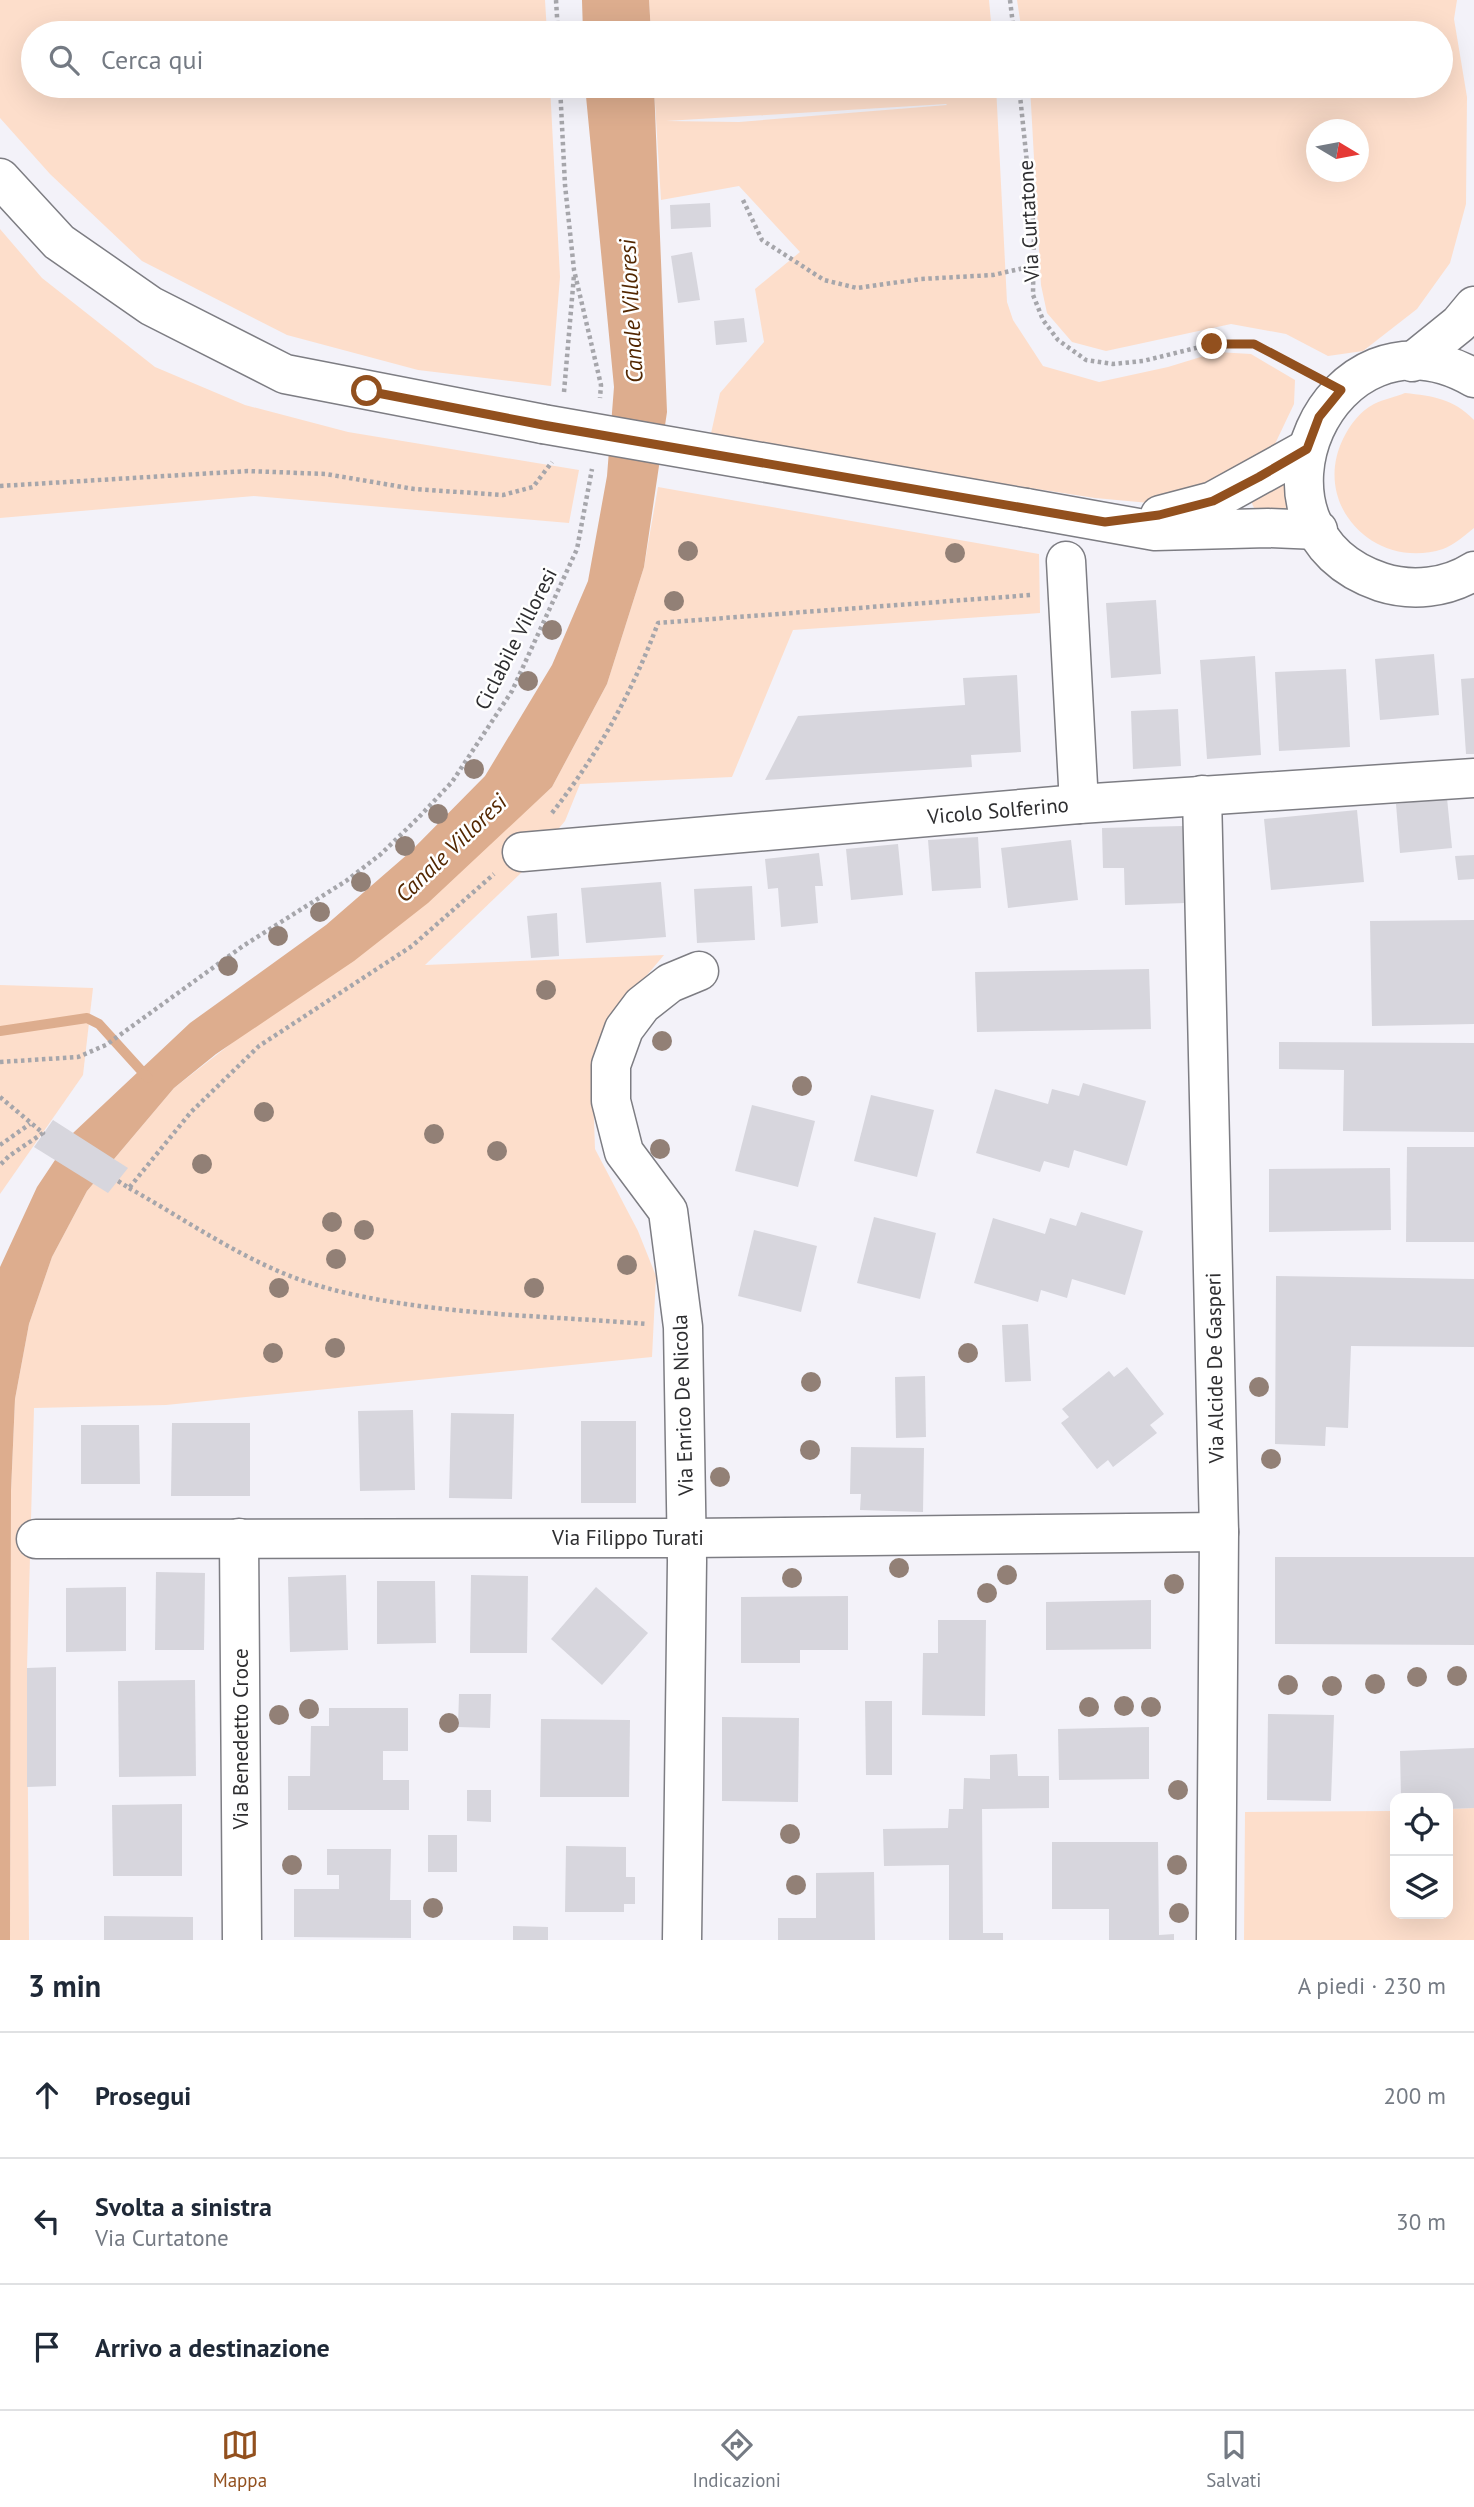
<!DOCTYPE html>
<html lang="it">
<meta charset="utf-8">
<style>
:root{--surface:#fff;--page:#f2f2f3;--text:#1f2937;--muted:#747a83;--line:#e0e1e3;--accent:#92501e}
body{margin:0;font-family:"PT Sans",sans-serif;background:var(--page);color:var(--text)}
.controls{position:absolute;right:21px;bottom:21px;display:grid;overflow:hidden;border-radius:14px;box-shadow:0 7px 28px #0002}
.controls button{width:63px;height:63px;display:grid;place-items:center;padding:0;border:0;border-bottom:2px solid var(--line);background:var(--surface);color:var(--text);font:35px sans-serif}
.compass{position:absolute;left:1306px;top:119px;width:63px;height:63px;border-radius:50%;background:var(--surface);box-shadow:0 7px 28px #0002;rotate:100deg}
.stop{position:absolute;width:21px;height:21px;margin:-16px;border:5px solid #92501e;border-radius:50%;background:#fff}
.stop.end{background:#92501e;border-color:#fff;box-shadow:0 2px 7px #0008}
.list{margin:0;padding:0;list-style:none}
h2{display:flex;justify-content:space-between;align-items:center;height:91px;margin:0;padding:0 28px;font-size:30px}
h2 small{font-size:23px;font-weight:400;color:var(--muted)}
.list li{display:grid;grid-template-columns:46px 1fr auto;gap:21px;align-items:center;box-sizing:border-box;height:126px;padding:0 28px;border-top:2px solid var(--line)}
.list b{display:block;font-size:26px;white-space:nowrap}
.list p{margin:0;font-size:23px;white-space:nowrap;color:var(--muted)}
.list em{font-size:23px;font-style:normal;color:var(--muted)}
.icon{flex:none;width:38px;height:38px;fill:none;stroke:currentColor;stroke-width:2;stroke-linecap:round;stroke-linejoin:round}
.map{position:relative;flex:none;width:1474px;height:1940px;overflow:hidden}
.search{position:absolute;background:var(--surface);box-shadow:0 7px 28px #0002;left:21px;right:21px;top:21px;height:77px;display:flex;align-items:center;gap:18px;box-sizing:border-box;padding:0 24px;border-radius:38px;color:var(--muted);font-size:26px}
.sheet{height:469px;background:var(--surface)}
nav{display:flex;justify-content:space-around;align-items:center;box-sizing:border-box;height:98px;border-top:2px solid var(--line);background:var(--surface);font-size:19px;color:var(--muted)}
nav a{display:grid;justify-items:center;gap:4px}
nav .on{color:var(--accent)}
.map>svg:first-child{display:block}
.green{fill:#fddecb;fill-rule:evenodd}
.water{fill:#ddad8e}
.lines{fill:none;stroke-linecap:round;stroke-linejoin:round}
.stream{stroke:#ddad8e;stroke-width:10}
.building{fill:#d7d6dd}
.minor-casing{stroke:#7d7d83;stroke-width:41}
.major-casing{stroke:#7d7d83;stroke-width:41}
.path{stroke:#a6a6ab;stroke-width:4.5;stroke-dasharray:3.5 3.5;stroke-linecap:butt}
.minor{stroke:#fff;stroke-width:38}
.major{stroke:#fff;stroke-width:38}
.major-bridge-casing{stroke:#7d7d83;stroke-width:41;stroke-linecap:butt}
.major-bridge{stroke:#fff;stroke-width:38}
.tree{fill:#928076}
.route{stroke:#92501e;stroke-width:9}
.labels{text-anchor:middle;stroke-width:5;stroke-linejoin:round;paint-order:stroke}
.street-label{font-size:21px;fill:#2e2e30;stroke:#fff}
.water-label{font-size:23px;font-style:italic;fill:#532701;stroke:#fff}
</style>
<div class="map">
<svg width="1474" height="1940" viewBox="0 0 1474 1940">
<rect width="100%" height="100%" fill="#f3f2f9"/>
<g class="green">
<polygon points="0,0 545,0 547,33 33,33 33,86 550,86 560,277 551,386 418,370 287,335 142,261 50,174 0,118"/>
<polygon points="649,0 989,0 992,33 651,33"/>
<path d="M1017,0H1457L1454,19L1467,97L1466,204L1450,263L1417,309L1363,351L1328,356L1286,334L1231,324L1106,351L1072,342L1047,313L1041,285L1030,86H1441V33H1022ZM1316,130H1358V172H1316Z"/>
<path d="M654,86H996L1007,302L1013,320L1043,366L1099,382L1168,367L1217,352L1251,354L1295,380L1294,404L1274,446L1241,476L1160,504L1095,498L710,438L720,393L764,342L755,289L800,252L739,186L661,200ZM947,105L739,122L666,121L946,104Z"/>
<polygon points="0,229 42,278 155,367 245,405 348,432 579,470 569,523 254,496 0,518"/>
<path d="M1405,393C1433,396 1454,399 1474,420V528C1465,535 1454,545 1443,549C1375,571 1311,505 1343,439C1350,425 1360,411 1374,404C1384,399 1395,397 1405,393Z"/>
<polygon points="1290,471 1298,516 1254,508 1251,501"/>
<polygon points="658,487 1039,554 1040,613 793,630 732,777 580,784 565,821 522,872 425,965 664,955 604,1026 592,1063 595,1149 638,1231 656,1276 652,1357 166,1405 34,1408 27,1668 29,1940 10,1940 11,1491 15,1399 29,1324 52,1257 87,1191 174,1088 496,838 552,787 607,684 644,567"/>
<polygon points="0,985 93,988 83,1075 0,1194"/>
<polygon points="1474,1808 1474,1940 1244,1940 1245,1812 1395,1811 1395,1914 1448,1914 1448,1809"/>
</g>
<g class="water">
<polygon points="582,0 649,0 651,33 583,33"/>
<polygon points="585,86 654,86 667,412 644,567 607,684 552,787 428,903 354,961 216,1054 174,1088 87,1191 52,1257 29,1324 15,1399 11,1491 10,1940 0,1940 0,1267 37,1187 73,1133 190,1023 326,925 409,853 485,776 552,665 588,581 607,476 614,387"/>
</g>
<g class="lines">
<polyline class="stream" points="0,1031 87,1018 99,1024 148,1078"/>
</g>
<g class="building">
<polygon points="710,203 711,227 671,229 670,205"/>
<polygon points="692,252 700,300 678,303 671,256"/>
<polygon points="744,318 747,342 716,345 714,321"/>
<polygon points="1156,600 1161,674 1111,678 1106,603"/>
<polygon points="1434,654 1439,715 1380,720 1375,659"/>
<polygon points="1255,656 1261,755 1207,759 1200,660"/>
<polygon points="1346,669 1350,747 1279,751 1275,672"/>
<polygon points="1017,675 1021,752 971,755 972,767 765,780 798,716 965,705 963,678"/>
<polygon points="1474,678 1474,754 1466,754 1461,679"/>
<polygon points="1178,709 1181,766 1133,769 1131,711"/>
<polygon points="1447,798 1452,848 1400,853 1396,804"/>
<polygon points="1357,810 1364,882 1271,890 1264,819"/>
<polygon points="1183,826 1186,903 1125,905 1124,868 1103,868 1102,828"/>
<polygon points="978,837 981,888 932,891 928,840"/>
<polygon points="1071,840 1078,900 1008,908 1001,848"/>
<polygon points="898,844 903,895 851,900 846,849"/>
<polygon points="819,853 823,886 815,886 818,923 781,927 778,888 768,889 765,859"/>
<polygon points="1474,855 1474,879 1458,880 1455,856"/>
<polygon points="661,882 666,937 586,943 581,888"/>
<polygon points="752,886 755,940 697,943 694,889"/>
<polygon points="557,913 559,956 531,958 527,916"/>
<polygon points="1474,920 1474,1024 1372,1026 1370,921"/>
<polygon points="1149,969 1151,1029 977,1032 975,972"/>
<polygon points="1279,1042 1474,1043 1474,1132 1343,1131 1344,1070 1279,1069"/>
<polygon points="1083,1083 1146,1101 1127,1166 1074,1150 1069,1168 1044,1161 1040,1172 976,1153 995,1089 1048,1104 1052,1089 1079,1096"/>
<polygon points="871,1095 934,1110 917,1177 854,1161"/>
<polygon points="752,1105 815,1121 798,1187 735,1171"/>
<polygon points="53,1120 128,1168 108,1193 34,1147"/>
<polygon points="1407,1147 1474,1147 1474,1242 1406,1242"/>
<polygon points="1390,1168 1391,1230 1269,1232 1269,1169"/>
<polygon points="1081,1212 1143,1231 1125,1295 1072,1279 1067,1298 1041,1290 1038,1302 974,1283 993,1218 1045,1234 1050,1218 1076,1226"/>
<polygon points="874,1217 936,1233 920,1299 857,1283"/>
<polygon points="754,1230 817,1246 801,1312 738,1296"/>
<polygon points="1276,1276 1474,1279 1474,1347 1351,1346 1348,1428 1326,1427 1325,1446 1275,1444"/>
<polygon points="1028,1324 1031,1381 1005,1382 1002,1325"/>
<polygon points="1127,1367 1164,1414 1150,1425 1157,1433 1113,1467 1108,1460 1097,1469 1061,1423 1069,1417 1062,1409 1109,1371 1114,1377"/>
<polygon points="925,1376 926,1437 896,1438 895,1377"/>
<polygon points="413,1410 415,1490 360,1491 358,1411"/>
<polygon points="451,1413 514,1414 512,1499 449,1498"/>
<rect x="581" y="1421" width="55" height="82"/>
<polygon points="172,1423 250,1423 250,1496 171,1496"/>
<polygon points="81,1425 139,1425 140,1484 81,1484"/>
<polygon points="851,1447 924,1448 923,1512 860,1510 861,1494 850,1494"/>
<polygon points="1275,1557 1474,1557 1474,1645 1275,1644"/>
<polygon points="156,1572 205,1573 204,1650 155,1650"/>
<polygon points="346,1575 348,1650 290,1652 288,1577"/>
<polygon points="471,1575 528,1576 527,1653 470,1653"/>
<polygon points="377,1581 435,1581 436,1643 377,1644"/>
<polygon points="126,1587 126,1651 66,1652 66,1588"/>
<polygon points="596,1587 648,1633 602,1685 551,1639"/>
<polygon points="848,1596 848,1650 800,1650 800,1663 741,1663 741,1597"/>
<polygon points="1151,1600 1151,1649 1046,1650 1046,1602"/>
<polygon points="938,1620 986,1620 985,1716 922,1715 923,1653 938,1653"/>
<polygon points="56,1667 56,1786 27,1787 27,1668"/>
<polygon points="195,1680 196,1776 119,1777 118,1681"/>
<polygon points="459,1694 491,1694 490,1728 458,1727"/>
<polygon points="865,1701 892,1701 892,1775 866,1775"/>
<polygon points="329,1708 408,1708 408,1751 383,1751 383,1780 409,1780 409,1810 288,1810 288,1776 310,1776 311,1726 329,1726"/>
<polygon points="1268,1714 1334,1715 1331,1801 1267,1800"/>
<polygon points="722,1717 799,1718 798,1802 722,1801"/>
<polygon points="541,1719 630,1720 629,1797 540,1797"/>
<polygon points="1149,1727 1149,1779 1059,1780 1058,1729"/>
<polygon points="1474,1748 1474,1808 1448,1809 1448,1798 1401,1798 1400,1751"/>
<polygon points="1017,1754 1018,1776 1049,1776 1049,1808 982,1809 983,1933 1003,1933 1003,1940 949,1940 949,1865 884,1866 883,1829 948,1828 949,1809 963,1809 964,1778 990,1779 990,1755"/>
<polygon points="467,1790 491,1790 491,1822 467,1821"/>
<polygon points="182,1804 182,1876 113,1876 112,1805"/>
<rect x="428" y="1835" width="29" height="37"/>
<polygon points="1052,1842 1158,1842 1159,1935 1174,1934 1174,1940 1109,1940 1109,1909 1052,1909"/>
<polygon points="566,1846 626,1847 626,1877 635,1877 635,1904 624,1904 624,1912 565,1912"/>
<polygon points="327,1849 391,1849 390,1900 411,1900 411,1938 294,1937 294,1889 339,1889 339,1875 327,1875"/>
<polygon points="874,1872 875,1940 778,1940 778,1918 816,1918 816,1873"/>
<polygon points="104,1916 193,1917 193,1940 104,1940"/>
<polygon points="513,1926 548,1927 548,1940 513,1940"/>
</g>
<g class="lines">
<g class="minor-casing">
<g id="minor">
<polyline points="1066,561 1079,804"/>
<polyline points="1202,795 1219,1532 1216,1940"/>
<polyline points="522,852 1079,804 1474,778"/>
<polyline points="239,1538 242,1940"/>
<polyline points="36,1539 687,1538 1219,1532"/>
<polyline points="682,1940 687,1561 683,1327 668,1211 624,1152 611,1101 611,1065 624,1029 642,1005 670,983 699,971"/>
</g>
</g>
<g class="major-casing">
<g id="major">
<polyline points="0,178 59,242 151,306 285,374 543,424"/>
<polyline points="1412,362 1459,324 1474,306"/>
<path d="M1474,378C1329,295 1226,530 1381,582C1412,592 1447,588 1474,571"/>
<polyline points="1026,508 1155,531 1268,528 1318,530"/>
<polyline points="1160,515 1213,501 1307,449"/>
</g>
</g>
<g class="path">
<polyline points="556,0 558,33"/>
<polyline points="1010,0 1014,33"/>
<polyline points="560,86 565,185 574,270 601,385 600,398"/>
<polyline points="1019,86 1034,230 1033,295 1043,320 1058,340 1086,360 1113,364 1143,361 1212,344 1254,344 1310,375"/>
<polyline points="743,200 762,240 824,280 857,288 921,279 993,275 1033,266"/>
<polyline points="564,392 574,275"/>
<polyline points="0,486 248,471 326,474 414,489 503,495 533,487 552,462"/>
<path d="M552,813C598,754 632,693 658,623L1031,595"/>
<polyline points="0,1062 78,1057 106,1045 243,946 346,881 381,854 419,817 452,782 512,691 577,549 592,469"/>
<polyline points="0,1097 43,1133 9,1156 0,1165"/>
<polyline points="0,1145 30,1124"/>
<polyline points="118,1181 129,1188 191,1112 259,1046 412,946 494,874"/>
<path d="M129,1188C188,1221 248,1264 313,1284C413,1315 541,1315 647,1324"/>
</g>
<use href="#minor" class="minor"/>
<use href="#major" class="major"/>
<g class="major-bridge-casing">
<polyline id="major-bridge" points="543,424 1026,508"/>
</g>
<use href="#major-bridge" class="major-bridge"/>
</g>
<g class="tree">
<circle cx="688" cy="551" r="10"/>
<circle cx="955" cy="553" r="10"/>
<circle cx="674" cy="601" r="10"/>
<circle cx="552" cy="630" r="10"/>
<circle cx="528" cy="681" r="10"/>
<circle cx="474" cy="769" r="10"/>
<circle cx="438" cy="814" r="10"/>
<circle cx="405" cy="846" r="10"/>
<circle cx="361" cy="882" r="10"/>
<circle cx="320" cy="912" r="10"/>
<circle cx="278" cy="936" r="10"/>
<circle cx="228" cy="966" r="10"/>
<circle cx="546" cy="990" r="10"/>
<circle cx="662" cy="1041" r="10"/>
<circle cx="802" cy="1086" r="10"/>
<circle cx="264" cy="1112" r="10"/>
<circle cx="434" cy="1134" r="10"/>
<circle cx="660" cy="1149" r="10"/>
<circle cx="497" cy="1151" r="10"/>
<circle cx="202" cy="1164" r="10"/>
<circle cx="332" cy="1222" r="10"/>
<circle cx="364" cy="1230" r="10"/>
<circle cx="336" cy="1259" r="10"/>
<circle cx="627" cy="1265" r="10"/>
<circle cx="279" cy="1288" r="10"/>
<circle cx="534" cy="1288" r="10"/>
<circle cx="335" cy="1348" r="10"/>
<circle cx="273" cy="1353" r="10"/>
<circle cx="968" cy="1353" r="10"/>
<circle cx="811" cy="1382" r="10"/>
<circle cx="1259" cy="1387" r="10"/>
<circle cx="810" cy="1450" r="10"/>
<circle cx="1271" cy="1459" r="10"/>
<circle cx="720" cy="1477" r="10"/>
<circle cx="899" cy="1568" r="10"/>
<circle cx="1007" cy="1575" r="10"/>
<circle cx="792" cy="1578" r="10"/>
<circle cx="1174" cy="1584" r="10"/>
<circle cx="987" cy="1593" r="10"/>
<circle cx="1457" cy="1676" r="10"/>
<circle cx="1417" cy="1677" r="10"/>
<circle cx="1375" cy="1684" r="10"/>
<circle cx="1288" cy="1685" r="10"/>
<circle cx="1332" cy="1686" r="10"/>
<circle cx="1124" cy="1706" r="10"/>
<circle cx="1089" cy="1707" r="10"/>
<circle cx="1151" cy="1707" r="10"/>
<circle cx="309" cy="1709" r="10"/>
<circle cx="279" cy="1715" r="10"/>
<circle cx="449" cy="1723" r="10"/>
<circle cx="1178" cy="1790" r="10"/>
<circle cx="790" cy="1834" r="10"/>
<circle cx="292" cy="1865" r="10"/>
<circle cx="1177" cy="1865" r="10"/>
<circle cx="796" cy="1885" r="10"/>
<circle cx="433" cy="1908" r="10"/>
<circle cx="1179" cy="1913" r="10"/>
</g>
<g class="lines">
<polyline class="route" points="367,391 543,425 1105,522 1159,515 1213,501 1259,477 1307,449 1319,417 1341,390 1254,344 1212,344"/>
</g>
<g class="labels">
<g class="street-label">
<text transform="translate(1029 221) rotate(-93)" y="7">Via Curtatone</text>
<text transform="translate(516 639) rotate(-63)" y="7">Ciclabile Villoresi</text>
<text transform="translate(998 811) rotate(-5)" y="7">Vicolo Solferino</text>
<text transform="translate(1215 1368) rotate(-91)" y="7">Via Alcide De Gasperi</text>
<text transform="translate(683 1405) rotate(-92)" y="7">Via Enrico De Nicola</text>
<text x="628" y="1545">Via Filippo Turati</text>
<text transform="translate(241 1739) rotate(-90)" y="7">Via Benedetto Croce</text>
</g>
<g class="water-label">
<text transform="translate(631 311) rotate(-93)" y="8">Canale Villoresi</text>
<text transform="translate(451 848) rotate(-44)" y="8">Canale Villoresi</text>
</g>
</g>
</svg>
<div class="controls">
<button><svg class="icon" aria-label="locate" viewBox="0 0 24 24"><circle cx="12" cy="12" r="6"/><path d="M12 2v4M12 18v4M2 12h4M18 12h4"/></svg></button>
<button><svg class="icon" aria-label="layers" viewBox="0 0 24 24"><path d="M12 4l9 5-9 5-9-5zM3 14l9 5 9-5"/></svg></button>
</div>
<svg class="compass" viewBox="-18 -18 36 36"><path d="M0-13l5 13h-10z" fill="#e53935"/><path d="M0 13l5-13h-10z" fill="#747a83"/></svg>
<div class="stop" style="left:367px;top:391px"></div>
<div class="stop end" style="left:1212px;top:344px"></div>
<div class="search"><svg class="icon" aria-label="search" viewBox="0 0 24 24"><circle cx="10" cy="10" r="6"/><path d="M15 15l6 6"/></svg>Cerca qui</div>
</div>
<section class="sheet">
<h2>3 min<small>A piedi · 230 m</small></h2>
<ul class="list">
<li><svg class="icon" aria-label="ahead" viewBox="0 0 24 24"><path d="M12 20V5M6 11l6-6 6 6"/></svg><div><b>Prosegui</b></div><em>200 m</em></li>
<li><svg class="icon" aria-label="left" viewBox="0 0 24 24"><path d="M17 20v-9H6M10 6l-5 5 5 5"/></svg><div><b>Svolta a sinistra</b><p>Via Curtatone</p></div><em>30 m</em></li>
<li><svg class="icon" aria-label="arrive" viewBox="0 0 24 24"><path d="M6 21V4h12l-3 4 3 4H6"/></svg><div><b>Arrivo a destinazione</b></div></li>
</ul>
</section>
<nav>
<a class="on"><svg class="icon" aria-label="map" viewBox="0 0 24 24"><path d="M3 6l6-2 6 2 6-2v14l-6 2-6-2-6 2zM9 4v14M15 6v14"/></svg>Mappa</a>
<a><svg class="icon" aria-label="directions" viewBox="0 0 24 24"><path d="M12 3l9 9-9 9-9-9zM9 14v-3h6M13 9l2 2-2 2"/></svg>Indicazioni</a>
<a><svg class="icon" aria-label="saved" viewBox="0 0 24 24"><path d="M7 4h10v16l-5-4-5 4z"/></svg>Salvati</a>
</nav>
